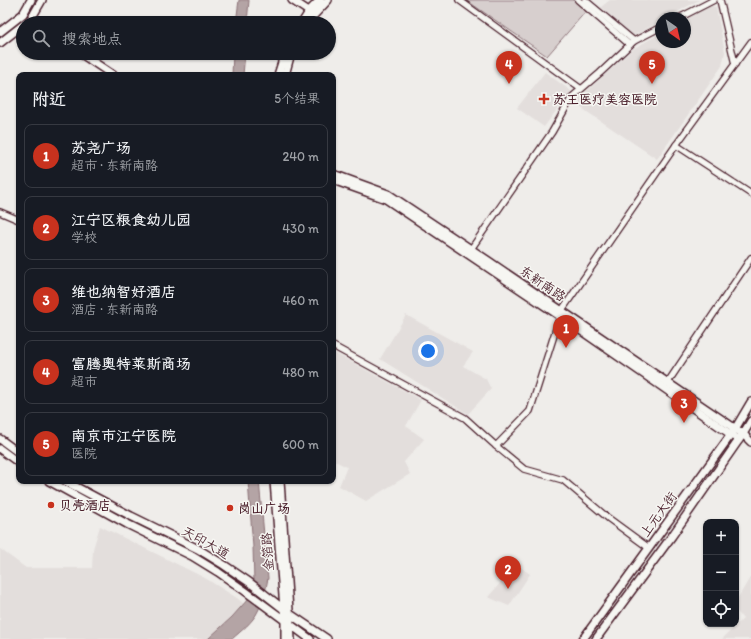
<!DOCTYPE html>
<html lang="zh">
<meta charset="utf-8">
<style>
:root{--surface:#171b24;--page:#20242c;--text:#f1f3f6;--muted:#9ea1a6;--line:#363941;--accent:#c8321e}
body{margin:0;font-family:Itim,"LXGW WenKai TC",sans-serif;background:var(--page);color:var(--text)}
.controls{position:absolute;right:12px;bottom:12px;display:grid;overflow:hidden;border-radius:8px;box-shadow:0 1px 3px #0004}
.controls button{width:36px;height:36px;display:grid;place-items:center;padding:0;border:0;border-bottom:1px solid var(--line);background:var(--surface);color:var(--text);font:20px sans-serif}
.compass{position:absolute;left:655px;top:12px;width:36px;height:36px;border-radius:50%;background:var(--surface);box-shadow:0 1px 3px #0004;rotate:146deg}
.you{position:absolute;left:428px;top:351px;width:14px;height:14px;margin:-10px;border:3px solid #fff;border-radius:50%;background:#1a73e8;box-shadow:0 0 0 6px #1a73e833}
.badge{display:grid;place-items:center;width:26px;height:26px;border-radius:50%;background:var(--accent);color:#fff;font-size:13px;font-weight:700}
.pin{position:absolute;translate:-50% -33px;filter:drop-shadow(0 1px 2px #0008)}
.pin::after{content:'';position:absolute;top:21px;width:14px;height:12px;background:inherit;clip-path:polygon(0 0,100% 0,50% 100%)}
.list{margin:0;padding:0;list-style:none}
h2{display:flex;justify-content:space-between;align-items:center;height:52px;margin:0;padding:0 16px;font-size:17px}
h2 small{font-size:13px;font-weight:400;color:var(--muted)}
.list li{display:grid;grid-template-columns:26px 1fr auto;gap:12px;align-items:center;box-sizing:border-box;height:64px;margin:0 8px 8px;padding:0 8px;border:1px solid var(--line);border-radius:8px}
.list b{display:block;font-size:15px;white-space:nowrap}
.list p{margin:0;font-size:13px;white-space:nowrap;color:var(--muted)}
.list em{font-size:13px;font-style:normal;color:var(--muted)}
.icon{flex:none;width:22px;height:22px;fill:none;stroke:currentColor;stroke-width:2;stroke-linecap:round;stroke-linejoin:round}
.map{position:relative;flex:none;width:751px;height:639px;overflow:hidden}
.search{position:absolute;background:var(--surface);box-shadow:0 1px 3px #0004;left:16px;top:16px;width:320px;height:44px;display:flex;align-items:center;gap:10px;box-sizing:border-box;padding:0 14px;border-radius:22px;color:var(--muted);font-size:15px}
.panel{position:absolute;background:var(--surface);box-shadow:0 1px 3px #0004;left:16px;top:72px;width:320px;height:412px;border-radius:8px}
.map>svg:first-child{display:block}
.built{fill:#e3dedc}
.green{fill:#d7cfce;stroke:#90777c}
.water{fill:#b4a4a5;stroke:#8a6f74}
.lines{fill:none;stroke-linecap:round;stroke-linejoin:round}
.minor-casing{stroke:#4a1f2b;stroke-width:8}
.major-casing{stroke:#4a1f2b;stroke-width:10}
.minor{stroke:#f6f6f2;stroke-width:5.5}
.major{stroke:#f6f6f2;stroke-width:7}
.poi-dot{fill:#c8321e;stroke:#f6f6f2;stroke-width:1.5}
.labels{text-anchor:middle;stroke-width:3;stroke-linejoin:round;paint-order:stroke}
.poi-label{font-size:13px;font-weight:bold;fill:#4a1f2b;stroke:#f6f6f2;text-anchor:start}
.street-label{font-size:13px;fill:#4a1f2b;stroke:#f6f6f2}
</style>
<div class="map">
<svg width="751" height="639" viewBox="0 0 751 639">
<rect width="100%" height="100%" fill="#efedea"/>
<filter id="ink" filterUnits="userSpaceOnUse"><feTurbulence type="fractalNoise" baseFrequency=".025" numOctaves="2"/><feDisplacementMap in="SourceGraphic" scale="8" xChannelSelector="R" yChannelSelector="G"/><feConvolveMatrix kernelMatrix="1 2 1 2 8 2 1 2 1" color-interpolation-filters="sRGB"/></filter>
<g filter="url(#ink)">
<g class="built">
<polygon points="610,0 699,0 666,18 661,18 661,21 633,36 601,7"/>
<polygon points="711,6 716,7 725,52 722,66 657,159 574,103 633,49 661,33 661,42 685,42 685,20"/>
<polygon points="545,72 571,91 544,127 517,108"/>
<polygon points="406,315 473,352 463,366 486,379 491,389 468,414 380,359"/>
<polygon points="333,352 421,400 406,426 424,439 404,462 410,474 366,501 339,486 347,467 333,460"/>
<polygon points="100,526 205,578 237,598 244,604 209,639 0,639 0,549 26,568 92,568 93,549"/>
<polygon points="519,566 530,574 509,606 488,597 503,580"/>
<polygon points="751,576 751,639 722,639 743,619 736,610 736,601"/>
</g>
<polygon class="green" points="466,0 575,0 587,10 547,56"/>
<g class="water">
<polygon points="239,0 249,0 247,23 236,23"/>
<polygon points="233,53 245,53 243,75 232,75"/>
<path d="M248,481H259L268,578C266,590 263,601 258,611C253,622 241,631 232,639H208L232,617L249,598L251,592L254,582L253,547Z"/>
</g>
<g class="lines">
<g class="minor-casing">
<g id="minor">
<polyline points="459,0 581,89"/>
<polyline points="578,0 630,45"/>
<polyline points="585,0 634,41"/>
<polyline points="720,0 735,64"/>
<polyline points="679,18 714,0"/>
<polyline points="676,145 751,194"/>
<polyline points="0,212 19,220"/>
<polyline points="471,249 552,132 572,97 600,73 634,41 661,27"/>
<polyline points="333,346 465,418 496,446 530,411 562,310 676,145 751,42"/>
<polyline points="668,382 751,258"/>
<polyline points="496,446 524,469 563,480 608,518 649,548"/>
</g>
</g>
<g class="major-casing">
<g id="major">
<polyline points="292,0 313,14"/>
<polyline points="26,23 31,19 42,0"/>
<polyline points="302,23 311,9 320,0"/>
<polyline points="309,23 313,16 328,0"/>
<polyline points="0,32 23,14 31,0"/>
<polyline points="0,43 23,25"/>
<polyline points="80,53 113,75"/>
<polyline points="278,75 285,53"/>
<polyline points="285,75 291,53"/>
<polyline points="333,174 388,194 487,260 743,434 751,442"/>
<polyline points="333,180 386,199 560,316 739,440"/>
<polyline points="0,439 19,453"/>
<polyline points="0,449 19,463"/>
<polyline points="49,481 127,524 192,556 218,572 245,591 310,639"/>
<polyline points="65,481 131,516 198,549 224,565 249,582 290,614 327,639"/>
<polyline points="274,481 285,621 285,639"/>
<polyline points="280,481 291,639"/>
<polyline points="583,639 649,548 735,429 751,402"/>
<polyline points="596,639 672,536 743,434 751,421"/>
</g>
</g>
<use href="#minor" class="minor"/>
<use href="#major" class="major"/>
</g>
</g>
<g class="poi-dot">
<path d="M542 93h4v4h4v4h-4v4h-4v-4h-4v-4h4z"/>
<circle cx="51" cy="505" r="4"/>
<circle cx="230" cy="508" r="4"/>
</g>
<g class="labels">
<g class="poi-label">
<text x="553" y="104">苏王医疗美容医院</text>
<text x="59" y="510">贝壳酒店</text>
<text x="238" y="513">岗山广场</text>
</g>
<g class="street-label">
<text transform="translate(543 283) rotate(34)" y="5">东新南路</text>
<text transform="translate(658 514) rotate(-54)" y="5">上元大街</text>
<text transform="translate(206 542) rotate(29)" y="5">天印大道</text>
<text transform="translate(267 552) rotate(-94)" y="5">金箔路</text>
</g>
</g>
</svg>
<div class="controls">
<button>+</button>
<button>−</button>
<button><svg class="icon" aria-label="locate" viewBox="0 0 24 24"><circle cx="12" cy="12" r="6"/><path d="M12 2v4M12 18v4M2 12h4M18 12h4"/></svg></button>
</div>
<svg class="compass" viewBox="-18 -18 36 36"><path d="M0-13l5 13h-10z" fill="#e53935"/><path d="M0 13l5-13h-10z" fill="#9ea1a6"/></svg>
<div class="you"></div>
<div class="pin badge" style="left:566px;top:348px">1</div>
<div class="pin badge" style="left:508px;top:589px">2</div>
<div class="pin badge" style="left:684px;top:423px">3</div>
<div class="pin badge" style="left:509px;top:84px">4</div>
<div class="pin badge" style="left:652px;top:84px">5</div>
<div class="search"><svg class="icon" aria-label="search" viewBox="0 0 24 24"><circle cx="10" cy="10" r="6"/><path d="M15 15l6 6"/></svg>搜索地点</div>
<section class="panel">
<h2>附近<small>5个结果</small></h2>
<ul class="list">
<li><span class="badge">1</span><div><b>苏尧广场</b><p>超市 · 东新南路</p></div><em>240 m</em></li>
<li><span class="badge">2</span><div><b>江宁区粮食幼儿园</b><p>学校</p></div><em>430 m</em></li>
<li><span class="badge">3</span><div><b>维也纳智好酒店</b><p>酒店 · 东新南路</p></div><em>460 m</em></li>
<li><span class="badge">4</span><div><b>富腾奥特莱斯商场</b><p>超市</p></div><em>480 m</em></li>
<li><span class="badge">5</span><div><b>南京市江宁医院</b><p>医院</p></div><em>600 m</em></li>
</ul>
</section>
</div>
